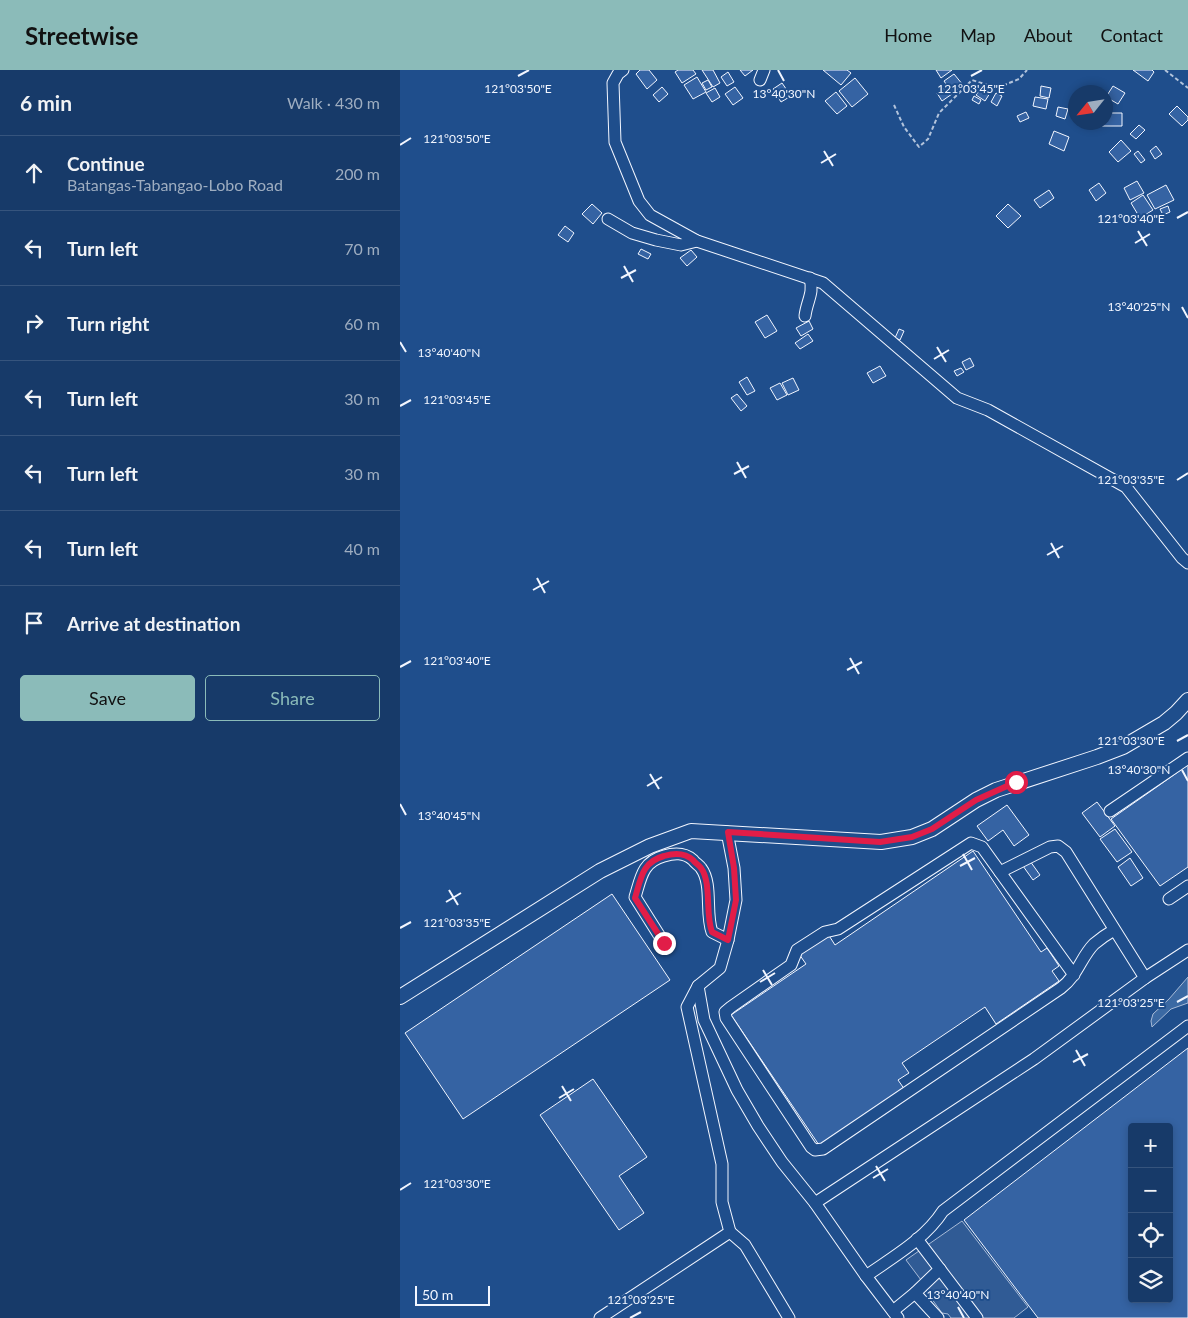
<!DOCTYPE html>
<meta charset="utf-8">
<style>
:root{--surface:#173a69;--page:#244571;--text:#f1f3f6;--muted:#9eadc0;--line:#36547d;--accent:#8bbbb9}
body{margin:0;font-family:Lato,sans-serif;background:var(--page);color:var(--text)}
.controls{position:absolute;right:15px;bottom:15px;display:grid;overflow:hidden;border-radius:5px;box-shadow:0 2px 8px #0003}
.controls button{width:45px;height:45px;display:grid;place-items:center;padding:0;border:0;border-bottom:1px solid var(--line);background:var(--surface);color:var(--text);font:25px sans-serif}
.compass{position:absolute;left:668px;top:15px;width:45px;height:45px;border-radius:50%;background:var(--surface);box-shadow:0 2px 8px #0003;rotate:240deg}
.scale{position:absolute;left:15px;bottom:12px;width:75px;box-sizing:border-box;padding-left:5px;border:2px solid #f2f6ff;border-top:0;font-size:14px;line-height:18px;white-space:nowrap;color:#f2f6ff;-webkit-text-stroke:4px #1f4e8c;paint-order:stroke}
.stop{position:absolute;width:15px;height:15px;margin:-11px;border:4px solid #e11d48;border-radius:50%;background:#fff}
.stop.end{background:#e11d48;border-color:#fff;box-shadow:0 1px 5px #0008}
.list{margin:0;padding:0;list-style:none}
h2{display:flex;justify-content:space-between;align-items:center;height:65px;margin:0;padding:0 20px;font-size:21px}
h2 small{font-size:16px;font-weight:400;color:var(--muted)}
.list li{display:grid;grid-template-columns:32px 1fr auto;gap:15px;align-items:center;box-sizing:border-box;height:75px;padding:0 20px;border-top:1px solid var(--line)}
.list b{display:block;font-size:19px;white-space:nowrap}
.list p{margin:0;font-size:16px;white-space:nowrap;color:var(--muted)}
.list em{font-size:16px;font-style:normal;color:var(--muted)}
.actions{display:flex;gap:10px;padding:15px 20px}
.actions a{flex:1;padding:11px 0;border:1px solid var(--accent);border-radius:5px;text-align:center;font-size:18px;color:var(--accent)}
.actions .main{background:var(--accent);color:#111}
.icon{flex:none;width:28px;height:28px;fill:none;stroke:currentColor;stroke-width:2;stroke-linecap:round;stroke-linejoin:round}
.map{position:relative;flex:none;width:788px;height:1248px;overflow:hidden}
header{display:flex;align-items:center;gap:30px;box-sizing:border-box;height:70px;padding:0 25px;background:var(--accent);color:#111}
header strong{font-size:24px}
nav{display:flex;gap:28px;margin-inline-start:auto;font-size:18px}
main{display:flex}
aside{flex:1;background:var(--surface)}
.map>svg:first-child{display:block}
.parking{fill:#305b95;stroke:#a8bbd7}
.water{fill:#3b69a3;stroke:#a8bbd7}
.building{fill:#3563a3;stroke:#f2f6ff;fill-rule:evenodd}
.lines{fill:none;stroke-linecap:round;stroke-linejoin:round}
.minor-casing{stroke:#f2f6ff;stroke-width:13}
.major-casing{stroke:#f2f6ff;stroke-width:16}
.path{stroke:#b3c4dc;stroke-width:2;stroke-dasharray:4 2.5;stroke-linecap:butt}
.minor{stroke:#1f4e8c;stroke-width:11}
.major{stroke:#1f4e8c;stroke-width:14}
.route{stroke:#e11d48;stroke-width:6}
.ticks{fill:none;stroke:#f2f6ff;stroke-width:2}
.ticks-label{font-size:12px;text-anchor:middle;fill:#f2f6ff;stroke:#1f4e8c;stroke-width:4;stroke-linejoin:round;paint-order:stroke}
</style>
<header>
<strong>Streetwise</strong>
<nav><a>Home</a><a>Map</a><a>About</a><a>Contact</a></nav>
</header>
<main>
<aside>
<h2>6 min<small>Walk · 430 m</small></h2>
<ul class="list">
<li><svg class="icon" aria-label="ahead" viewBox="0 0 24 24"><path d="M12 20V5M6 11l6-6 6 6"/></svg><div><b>Continue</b><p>Batangas-Tabangao-Lobo Road</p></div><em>200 m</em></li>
<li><svg class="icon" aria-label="left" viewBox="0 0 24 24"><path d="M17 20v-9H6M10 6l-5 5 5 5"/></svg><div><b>Turn left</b></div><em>70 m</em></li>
<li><svg class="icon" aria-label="right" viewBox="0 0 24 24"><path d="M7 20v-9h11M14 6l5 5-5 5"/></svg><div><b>Turn right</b></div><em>60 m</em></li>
<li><svg class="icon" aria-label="left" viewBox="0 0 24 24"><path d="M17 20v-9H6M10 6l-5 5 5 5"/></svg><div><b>Turn left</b></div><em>30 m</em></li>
<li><svg class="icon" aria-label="left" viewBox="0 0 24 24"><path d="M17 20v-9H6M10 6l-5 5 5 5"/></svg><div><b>Turn left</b></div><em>30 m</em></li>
<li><svg class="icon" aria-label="left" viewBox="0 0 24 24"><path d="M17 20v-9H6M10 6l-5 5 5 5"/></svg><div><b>Turn left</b></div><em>40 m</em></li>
<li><svg class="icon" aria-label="arrive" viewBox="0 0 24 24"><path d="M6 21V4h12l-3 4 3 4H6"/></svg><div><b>Arrive at destination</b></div></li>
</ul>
<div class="actions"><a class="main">Save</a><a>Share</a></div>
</aside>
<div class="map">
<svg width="788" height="1248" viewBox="0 0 788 1248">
<rect width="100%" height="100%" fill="#1f4e8c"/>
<polygon class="parking" points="562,1151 628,1237 614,1248 551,1248 548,1244 542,1243 526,1221 527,1218 506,1190"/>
<polygon class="water" points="788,907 788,933 771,939 752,957 751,951 753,944 769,929"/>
<g class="building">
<polygon points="240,0 249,0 257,10 247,19 236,4"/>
<polygon points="278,0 293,0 296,4 282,13 275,2"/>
<polygon points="302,0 313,0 320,13 313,17"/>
<polygon points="340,0 353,0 345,6"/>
<polygon points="423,0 447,0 451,3 441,15"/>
<polygon points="536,0 552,0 541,8"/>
<polygon points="733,0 752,0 754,2 748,11"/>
<polygon points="328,2 334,12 327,16 321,7"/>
<polygon points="554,4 563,15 552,23 544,11"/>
<polygon points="297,7 306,22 293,29 284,15"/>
<polygon points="455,8 468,24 452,37 439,21"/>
<polygon points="308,10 312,17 306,20 302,13"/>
<polygon points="382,13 391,26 381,32 373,19"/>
<polygon points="641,16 651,18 649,28 640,26"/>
<polygon points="713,16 725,23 718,34 706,27"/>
<polygon points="262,17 268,24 259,32 253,25"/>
<polygon points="335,17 343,28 333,35 325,24"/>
<polygon points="546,17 552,24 542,31 537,23"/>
<polygon points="315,18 320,27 312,32 306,23"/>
<polygon points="581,18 590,23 585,31 576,25"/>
<polygon points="436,22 447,36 437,44 425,31"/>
<polygon points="596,23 602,26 597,36 591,32"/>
<polygon points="574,26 581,30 579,34 572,30"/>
<polygon points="635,27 648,29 646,39 633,36"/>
<polygon points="777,36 788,47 788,50 782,56 769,44"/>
<polygon points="658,37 668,39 665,49 656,46"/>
<polygon points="626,42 629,48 620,52 617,46"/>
<polygon points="706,43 722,43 722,56 700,56 700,52 706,52"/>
<polygon points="739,55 745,60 736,69 730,64"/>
<polygon points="654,61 669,67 664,81 649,74"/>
<polygon points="721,70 731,81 718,92 709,82"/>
<polygon points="756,76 762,84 755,89 750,81"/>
<polygon points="738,81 745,90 741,93 734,84"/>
<polygon points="737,111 744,123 730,130 724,118"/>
<polygon points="699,113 706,123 696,131 689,120"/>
<polygon points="766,115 774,130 755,139 747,125"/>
<polygon points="649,120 654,128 640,138 634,130"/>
<polygon points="743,125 753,140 740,148 731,133"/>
<polygon points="192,134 202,143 193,154 182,144"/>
<polygon points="608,134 621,146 608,158 596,146"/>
<polygon points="768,136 770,142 763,145 760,139"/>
<polygon points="165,156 174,163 168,172 158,165"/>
<polygon points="241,179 251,184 248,189 238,184"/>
<polygon points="291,180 297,187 287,196 280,188"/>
<polygon points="367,245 377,261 365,268 355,252"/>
<polygon points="409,251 413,259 401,266 396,258"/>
<polygon points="499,259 504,261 500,270 495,268"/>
<polygon points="408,264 413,271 400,279 395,273"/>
<polygon points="570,288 574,296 566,300 562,292"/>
<polygon points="480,296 486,306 473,313 467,303"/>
<polygon points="561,298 564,302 557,306 554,301"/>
<polygon points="347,307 355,321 347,325 339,312"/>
<polygon points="393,308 399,320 388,325 382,313"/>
<polygon points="380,313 387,325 377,330 370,318"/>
<polygon points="337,324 347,336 341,341 331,328"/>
<polygon points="788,695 788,797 760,816 711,749"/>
<polygon points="697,732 715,756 700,767 682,743"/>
<polygon points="607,735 629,765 614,776 603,760 588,771 577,756"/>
<polygon points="715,759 732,782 717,792 700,769"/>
<polygon points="573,781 641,882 647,878 659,896 652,901 659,911 596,954 585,937 502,993 509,1003 498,1010 505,1020 421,1078 331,945 406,894 399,884 428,864 435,875"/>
<polygon points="730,788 743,808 731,816 718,797"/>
<polygon points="630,791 640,805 633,810 623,796"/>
<polygon points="212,824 270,910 63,1049 5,963"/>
<path d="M788,978V1248H638L564,1150ZM732,1057H769V1229H732Z"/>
<polygon points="193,1009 247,1087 219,1106 244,1143 219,1160 140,1045"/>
</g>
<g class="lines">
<g class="minor-casing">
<g id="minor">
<polyline points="223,0 218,4 213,13 215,72 239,131 250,145 297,171 423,213 557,328 588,340 726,417 782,488 788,493"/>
<polyline points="360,10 364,0"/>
<polyline points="208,149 232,163 256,170 281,175 297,171"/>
<path d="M405,246C407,230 414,224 410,208"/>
<polyline points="710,741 788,688"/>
<polyline points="327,762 334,798 336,830 328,870 320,898 298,916 304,950 337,1020 358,1056 382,1092 415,1133 466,1206 498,1248"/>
<polyline points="600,802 650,777 658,776 666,782 745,908"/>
<polyline points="769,829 788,816"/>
<path d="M264,873L235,827C241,808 242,792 264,786C274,783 284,782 293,790C295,793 299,795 301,798C313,814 305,843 312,862L328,870"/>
<path d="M674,905L582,777L571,773L438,859L425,862L397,880L391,895L331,937L325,942L326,948L411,1077L415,1080L423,1079L661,918C678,905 681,887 694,874C700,869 707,864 714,860"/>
<polyline points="415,1133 634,989 745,908 788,880"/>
<polyline points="330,1162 345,1175 389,1248"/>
<polyline points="517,1169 577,1248"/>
<path d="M466,1206C493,1187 525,1169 543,1141L788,956"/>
<polyline points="515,1223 538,1248"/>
<polyline points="493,1241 515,1223 540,1199"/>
<polyline points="200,1248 330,1162 322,1132 322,1094 287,937 298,916"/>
</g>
</g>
<g class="major-casing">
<polyline id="major" points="0,927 200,801 250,776 291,761 481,772 512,767 532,759 576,730 596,720 697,687 723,677 764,653 776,643 788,630"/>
</g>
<g class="path">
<polyline points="765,0 788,18"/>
<polyline points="494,35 504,57 519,77 528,69 539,43 572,10 597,18 619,9 627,0"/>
</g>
<use href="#minor" class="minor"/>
<use href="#major" class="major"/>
</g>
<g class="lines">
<path class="route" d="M264,873L235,828C241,808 242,792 264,786C274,783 284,782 293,790C295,793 299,795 301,798C312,813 305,844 312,862L328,870L336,830L334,798L328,762L480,772L512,767L532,759L576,730L616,712"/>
</g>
<path class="ticks" d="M378,0L384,11M118,6L129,0M571,6L582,0M0,75L11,68M424,81L433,96M421,93L436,84M777,148L788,142M738,161L747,176M735,173L750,164M224,196L233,212M221,208L236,200M782,237L788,248M0,272L6,282M537,277L546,292M534,289L549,280M0,336L11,330M337,392L346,408M334,404L349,396M777,410L788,403M651,473L659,488M647,485L663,476M137,508L145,523M133,520L149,511M450,588L459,604M0,597L11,591M447,600L462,592M777,671L788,665M782,700L788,711M250,704L259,719M247,716L262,707M0,734L6,745M563,784L572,800M560,796L575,788M49,820L58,835M46,832L61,823M0,858L11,852M363,900L372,915M360,912L375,903M777,932L788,926M676,980L685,996M673,992L688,984M162,1016L171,1031M159,1028L174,1019M476,1096L485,1111M473,1108L488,1099M0,1120L11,1113M558,1237L564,1248M230,1248L241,1242"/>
<g class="ticks-label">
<text x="118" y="23">121°03'50"E</text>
<text x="571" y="23">121°03'45"E</text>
<text x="384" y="28">13°40'30"N</text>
<text x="57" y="73">121°03'50"E</text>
<text x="731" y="153">121°03'40"E</text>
<text x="739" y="241">13°40'25"N</text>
<text x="49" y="287">13°40'40"N</text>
<text x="57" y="334">121°03'45"E</text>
<text x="731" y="414">121°03'35"E</text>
<text x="57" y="595">121°03'40"E</text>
<text x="731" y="675">121°03'30"E</text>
<text x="739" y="704">13°40'30"N</text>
<text x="49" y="750">13°40'45"N</text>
<text x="57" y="857">121°03'35"E</text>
<text x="731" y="937">121°03'25"E</text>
<text x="57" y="1118">121°03'30"E</text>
<text x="558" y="1229">13°40'40"N</text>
<text x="241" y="1234">121°03'25"E</text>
</g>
</svg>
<div class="controls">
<button>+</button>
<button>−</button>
<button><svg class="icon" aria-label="locate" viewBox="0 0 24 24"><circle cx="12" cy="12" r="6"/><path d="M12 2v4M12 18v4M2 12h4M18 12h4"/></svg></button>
<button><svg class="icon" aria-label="layers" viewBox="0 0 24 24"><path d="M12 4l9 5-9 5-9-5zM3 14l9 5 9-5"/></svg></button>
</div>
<svg class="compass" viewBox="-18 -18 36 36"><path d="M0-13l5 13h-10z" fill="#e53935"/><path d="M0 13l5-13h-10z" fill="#9eadc0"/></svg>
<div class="scale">50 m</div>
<div class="stop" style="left:616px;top:712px"></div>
<div class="stop end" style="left:264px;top:873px"></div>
</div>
</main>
